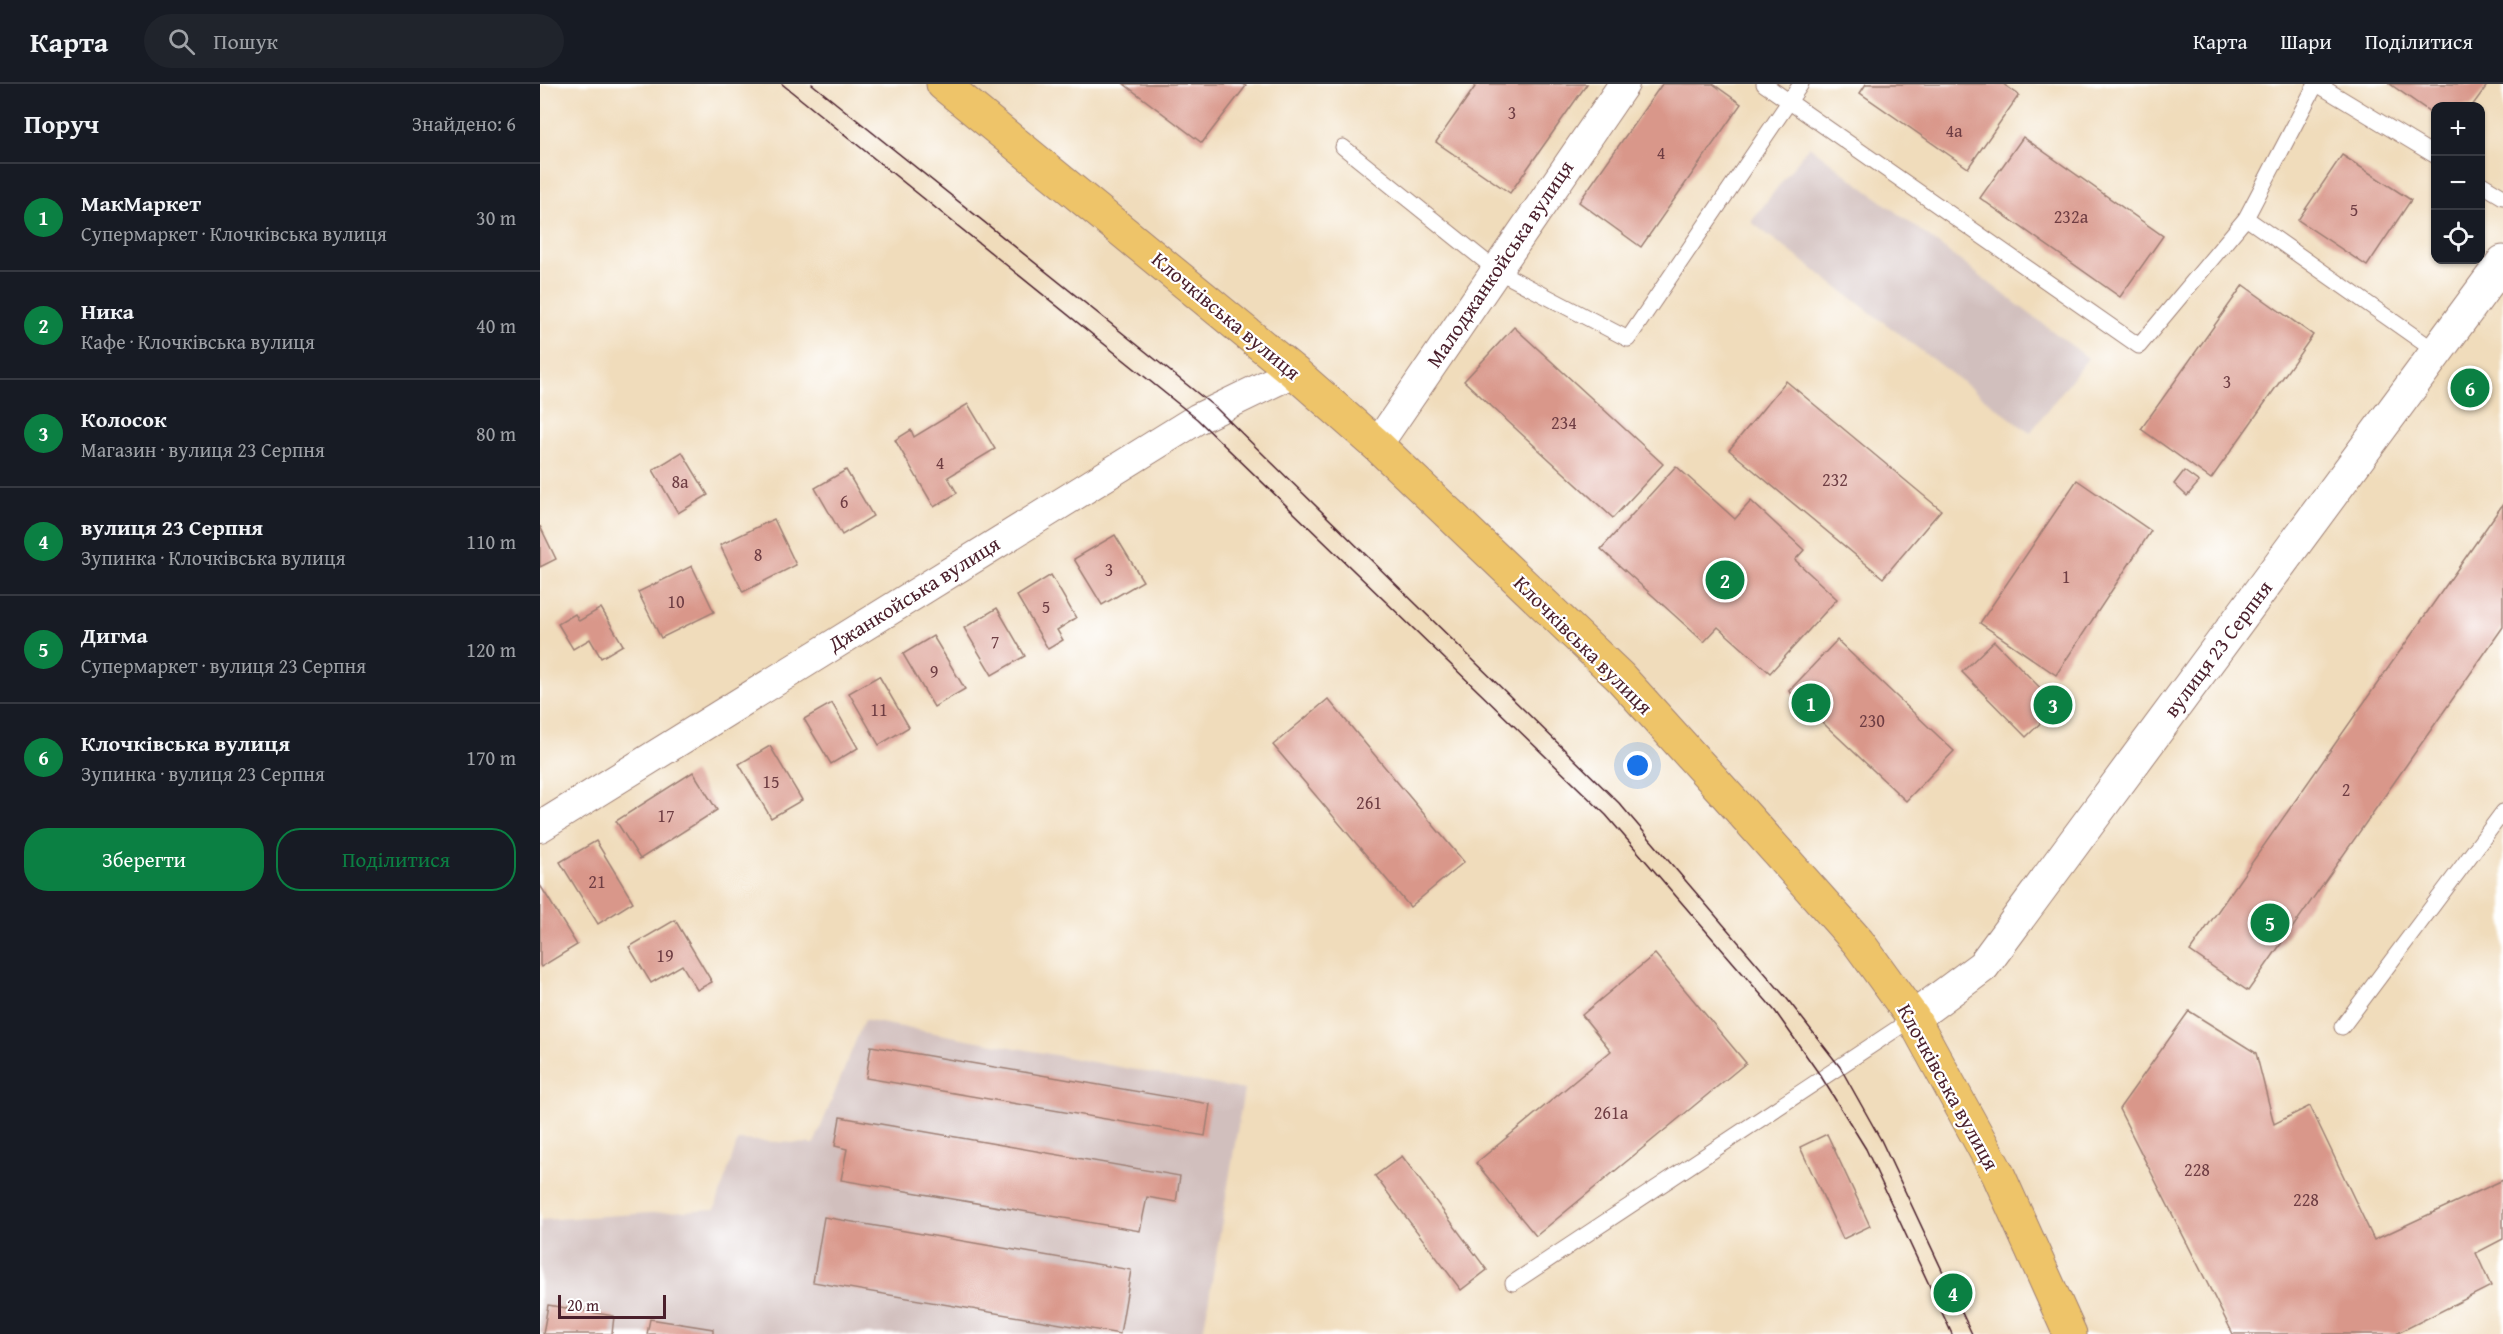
<!DOCTYPE html>
<html lang="uk">
<meta charset="utf-8">
<style>
:root{--surface:#171b24;--page:#20242c;--text:#f1f3f6;--muted:#9ea1a6;--line:#363941;--accent:#0b8043}
body{margin:0;font-family:"Gentium Book Plus",serif;background:var(--page);color:var(--text)}
.controls{position:absolute;right:18px;top:18px;display:grid;overflow:hidden;border-radius:12px;box-shadow:0 2px 4px #0004}
.controls button{width:54px;height:54px;display:grid;place-items:center;padding:0;border:0;border-bottom:2px solid var(--line);background:var(--surface);color:var(--text);font:30px sans-serif}
.scale{position:absolute;left:18px;bottom:15px;width:108px;box-sizing:border-box;padding-left:6px;border:3px solid #4a1f2b;border-top:0;font-size:16px;line-height:21px;white-space:nowrap;color:#4a1f2b;-webkit-text-stroke:4px #fff;paint-order:stroke}
.you{position:absolute;left:1098px;top:682px;width:21px;height:21px;margin:-15px;border:4px solid #fff;border-radius:50%;background:#1a73e8;box-shadow:0 0 0 9px #1a73e833}
.badge{display:grid;place-items:center;width:39px;height:39px;border-radius:50%;background:var(--accent);color:#fff;font-size:20px;font-weight:700}
.pin{position:absolute;translate:-50% -50%;border:3px solid #fff;box-shadow:0 2px 6px #0006}
.list{margin:0;padding:0;list-style:none}
h2{display:flex;justify-content:space-between;align-items:center;height:78px;margin:0;padding:0 24px;font-size:26px}
h2 small{font-size:20px;font-weight:400;color:var(--muted)}
.list li{display:grid;grid-template-columns:39px 1fr auto;gap:18px;align-items:center;box-sizing:border-box;height:108px;padding:0 24px;border-top:2px solid var(--line)}
.list b{display:block;font-size:22px;white-space:nowrap}
.list p{margin:0;font-size:20px;white-space:nowrap;color:var(--muted)}
.list em{font-size:20px;font-style:normal;color:var(--muted)}
.actions{display:flex;gap:12px;padding:18px 24px}
.actions a{flex:1;padding:14px 0;border:2px solid var(--accent);border-radius:24px;text-align:center;font-size:21px;color:var(--accent)}
.actions .main{background:var(--accent);color:#fff}
.icon{flex:none;width:33px;height:33px;fill:none;stroke:currentColor;stroke-width:2;stroke-linecap:round;stroke-linejoin:round}
.map{position:relative;flex:none;width:1963px;height:1250px;overflow:hidden}
header{display:flex;align-items:center;gap:36px;box-sizing:border-box;height:84px;padding:0 30px;background:var(--surface);border-bottom:2px solid var(--line)}
header strong{font-size:28px}
nav{display:flex;gap:33px;margin-inline-start:auto;font-size:21px}
.search{width:420px;height:54px;background:var(--page);display:flex;align-items:center;gap:15px;box-sizing:border-box;padding:0 21px;border-radius:33px;color:var(--muted);font-size:22px}
main{display:flex}
aside{flex:1;background:var(--surface)}
.map>svg:first-child{display:block}
.industrial{fill:#d1bfbd}
.building{fill:#d9978a}
.lines{fill:none;stroke-linecap:round;stroke-linejoin:round}
.service-casing{stroke:#9d7e73;stroke-width:17}
.minor-casing{stroke:#9d7e73;stroke-width:32}
.tertiary-casing{stroke:#9d7e73;stroke-width:35}
.primary-casing{stroke:#9d7e73;stroke-width:35}
.service{stroke:#fff;stroke-width:15}
.minor{stroke:#fff;stroke-width:30}
.tertiary{stroke:#fff;stroke-width:33}
.primary{stroke:#eec469;stroke-width:33}
.tram{stroke:#4a1f2b;stroke-width:1.5}
.labels{text-anchor:middle;stroke-width:4.5;stroke-linejoin:round;paint-order:stroke}
.number-label{font-size:18px;fill:#6e3d43}
.street-label{font-size:21px;fill:#4a1f2b;stroke:#fff}
</style>
<header>
<strong>Карта</strong>
<div class="search"><svg class="icon" aria-label="search" viewBox="0 0 24 24"><circle cx="10" cy="10" r="6"/><path d="M15 15l6 6"/></svg>Пошук</div>
<nav><a>Карта</a><a>Шари</a><a>Поділитися</a></nav>
</header>
<main>
<aside>
<h2>Поруч<small>Знайдено: 6</small></h2>
<ul class="list">
<li><span class="badge">1</span><div><b>МакМаркет</b><p>Супермаркет · Клочківська вулиця</p></div><em>30 m</em></li>
<li><span class="badge">2</span><div><b>Ника</b><p>Кафе · Клочківська вулиця</p></div><em>40 m</em></li>
<li><span class="badge">3</span><div><b>Колосок</b><p>Магазин · вулиця 23 Серпня</p></div><em>80 m</em></li>
<li><span class="badge">4</span><div><b>вулиця 23 Серпня</b><p>Зупинка · Клочківська вулиця</p></div><em>110 m</em></li>
<li><span class="badge">5</span><div><b>Дигма</b><p>Супермаркет · вулиця 23 Серпня</p></div><em>120 m</em></li>
<li><span class="badge">6</span><div><b>Клочківська вулиця</b><p>Зупинка · вулиця 23 Серпня</p></div><em>170 m</em></li>
</ul>
<div class="actions"><a class="main">Зберегти</a><a>Поділитися</a></div>
</aside>
<div class="map">
<svg width="1963" height="1250" viewBox="0 0 1963 1250">
<rect width="100%" height="100%" fill="#fff"/>
<filter id="ink" filterUnits="userSpaceOnUse"><feTurbulence type="fractalNoise" baseFrequency=".0167" numOctaves="2"/><feDisplacementMap in="SourceGraphic" scale="12" xChannelSelector="R" yChannelSelector="G"/><feConvolveMatrix kernelMatrix="1 2 1 2 8 2 1 2 1" color-interpolation-filters="sRGB"/></filter>
<filter id="wash" filterUnits="userSpaceOnUse"><feTurbulence type="fractalNoise" baseFrequency=".008" numOctaves="4" result="noise"/><feDisplacementMap in="SourceGraphic" scale="24" xChannelSelector="R" yChannelSelector="G"/><feGaussianBlur stdDeviation="1.35" result="paint"/><feColorMatrix in="noise" values="0 0 0 0 0 0 0 0 0 0 0 0 0 0 0 0 0 1.4 0 .05"/><feComposite in="paint" operator="in"/></filter>
<g filter="url(#wash)">
<rect width="100%" height="100%" fill="#f0dcbb"/>
<g class="industrial">
<polygon points="1269,62 1548,274 1490,349 1211,138"/>
<polygon points="324,936 704,1006 663,1250 0,1250 0,1136 175,1125 198,1056 274,1060"/>
</g>
<g id="blocks">
<g class="building">
<polygon points="584,0 702,0 706,2 662,59"/>
<polygon points="937,0 1047,0 970,109 896,58"/>
<polygon points="1122,0 1173,0 1201,20 1101,163 1039,118"/>
<polygon points="1326,0 1463,0 1479,11 1428,84 1320,9"/>
<polygon points="1850,0 1948,0 1932,22 1896,22 1896,32"/>
<polygon points="1483,53 1623,152 1580,213 1440,114"/>
<polygon points="1802,71 1871,116 1827,182 1758,136"/>
<polygon points="1703,201 1773,251 1671,395 1601,345"/>
<polygon points="974,243 1123,380 1073,434 924,297"/>
<polygon points="1246,297 1401,426 1343,494 1189,366"/>
<polygon points="428,320 455,365 408,393 417,409 394,423 355,356 371,346 374,353"/>
<polygon points="142,368 168,411 138,429 113,386"/>
<polygon points="1136,382 1195,435 1211,417 1264,466 1255,476 1297,515 1230,589 1178,543 1164,558 1061,465"/>
<polygon points="306,386 333,432 302,451 275,404"/>
<polygon points="1644,387 1659,398 1647,412 1634,400"/>
<polygon points="1537,396 1611,447 1516,591 1440,539"/>
<polygon points="1963,420 1963,543 1708,907 1650,867"/>
<polygon points="234,435 256,481 203,508 180,461"/>
<polygon points="0,442 16,475 0,483"/>
<polygon points="575,451 603,497 562,521 534,475"/>
<polygon points="152,482 174,528 121,554 98,508"/>
<polygon points="511,491 536,534 517,546 523,556 508,565 477,512"/>
<polygon points="61,524 83,561 61,574 50,555 33,565 18,540 35,530 39,537"/>
<polygon points="457,524 485,572 452,591 424,544"/>
<polygon points="393,552 425,605 394,623 363,570"/>
<polygon points="1297,556 1414,667 1366,717 1249,607"/>
<polygon points="1454,557 1518,622 1486,653 1422,588"/>
<polygon points="339,592 369,643 339,661 309,609"/>
<polygon points="788,615 924,778 870,823 733,661"/>
<polygon points="292,619 318,664 291,680 264,635"/>
<polygon points="230,662 262,716 231,734 199,680"/>
<polygon points="153,688 177,726 100,775 76,737"/>
<polygon points="56,757 93,818 58,840 20,778"/>
<polygon points="0,801 37,861 1,883 0,881"/>
<polygon points="135,836 172,898 157,906 142,881 111,899 89,863"/>
<polygon points="1115,870 1206,979 996,1152 936,1079 1071,967 1042,931"/>
<polygon points="1649,927 1716,969 1734,1040 1770,1022 1834,1156 1963,1096 1963,1155 1936,1169 1951,1202 1856,1250 1693,1250 1579,1025"/>
<polygon points="331,962 670,1020 665,1052 326,994"/>
<polygon points="300,1033 640,1092 636,1118 607,1113 600,1147 301,1096 307,1065 295,1062"/>
<polygon points="1287,1050 1330,1142 1303,1155 1260,1063"/>
<polygon points="862,1072 947,1186 921,1206 835,1092"/>
<polygon points="284,1133 591,1186 580,1250 273,1198"/>
<polygon points="8,1221 74,1232 72,1250 3,1250"/>
<polygon points="110,1235 173,1245 173,1250 107,1250"/>
</g>
</g>
</g>
<g filter="url(#ink)">
<use href="#blocks" fill-opacity="0" stroke="#9d7e73" stroke-width="1.5"/>
<g class="lines">
<g class="service-casing">
<g id="service">
<polyline points="1224,0 1599,262 1706,134 1776,0"/>
<polyline points="1777,0 1896,72"/>
<polyline points="803,63 956,186 1088,255 1261,0"/>
<polyline points="1940,99 1963,113"/>
<polyline points="1706,134 1898,269"/>
<polyline points="1802,943 1963,728"/>
<polyline points="973,1199 1373,934"/>
</g>
</g>
<g class="minor-casing">
<g id="minor">
<polyline points="837,361 1084,0"/>
<polyline points="0,743 657,335 754,288"/>
</g>
</g>
<g class="tertiary-casing">
<polyline id="tertiary" points="1373,934 1443,882 1963,178"/>
</g>
<g class="primary-casing">
<polyline id="primary" points="403,0 754,288 837,361 1080,593 1194,719 1318,858 1373,934 1458,1090 1530,1250"/>
</g>
<use href="#service" class="service"/>
<use href="#minor" class="minor"/>
<use href="#tertiary" class="tertiary"/>
<use href="#primary" class="primary"/>
<g class="tram">
<polyline points="242,0 657,335 1066,731 1235,927 1282,994 1326,1065 1412,1250"/>
<polyline points="272,0 676,324 1079,719 1248,916 1300,983 1341,1056 1432,1250"/>
</g>
</g>
</g>
<g class="labels">
<g class="number-label">
<text x="972" y="35">3</text>
<text x="1414" y="53">4а</text>
<text x="1121" y="75">4</text>
<text x="1814" y="132">5</text>
<text x="1531" y="139">232а</text>
<text x="1687" y="304">3</text>
<text x="1024" y="345">234</text>
<text x="400" y="385">4</text>
<text x="1295" y="402">232</text>
<text x="140" y="404">8а</text>
<text x="304" y="424">6</text>
<text x="218" y="477">8</text>
<text x="569" y="492">3</text>
<text x="1526" y="499">1</text>
<text x="136" y="524">10</text>
<text x="506" y="529">5</text>
<text x="455" y="564">7</text>
<text x="394" y="594">9</text>
<text x="339" y="632">11</text>
<text x="1332" y="643">230</text>
<text x="231" y="704">15</text>
<text x="1806" y="712">2</text>
<text x="829" y="725">261</text>
<text x="126" y="738">17</text>
<text x="57" y="804">21</text>
<text x="125" y="878">19</text>
<text x="1071" y="1035">261а</text>
<text x="1657" y="1092">228</text>
<text x="1766" y="1122">228</text>
</g>
<g class="street-label">
<text transform="translate(960 180) rotate(-56)" y="7">Малоджанкойська вулиця</text>
<text transform="translate(686 232) rotate(40)" y="7">Клочківська вулиця</text>
<text transform="translate(374 510) rotate(-32)" y="7">Джанкойська вулиця</text>
<text transform="translate(1043 561) rotate(45)" y="7">Клочківська вулиця</text>
<text transform="translate(1678 565) rotate(-53)" y="7">вулиця 23 Серпня</text>
<text transform="translate(1408 1003) rotate(61)" y="7">Клочківська вулиця</text>
</g>
</g>
</svg>
<div class="controls">
<button>+</button>
<button>−</button>
<button><svg class="icon" aria-label="locate" viewBox="0 0 24 24"><circle cx="12" cy="12" r="6"/><path d="M12 2v4M12 18v4M2 12h4M18 12h4"/></svg></button>
</div>
<div class="scale">20 m</div>
<div class="you"></div>
<div class="pin badge" style="left:1271px;top:619px">1</div>
<div class="pin badge" style="left:1185px;top:496px">2</div>
<div class="pin badge" style="left:1513px;top:621px">3</div>
<div class="pin badge" style="left:1413px;top:1209px">4</div>
<div class="pin badge" style="left:1730px;top:839px">5</div>
<div class="pin badge" style="left:1930px;top:304px">6</div>
</div>
</main>
